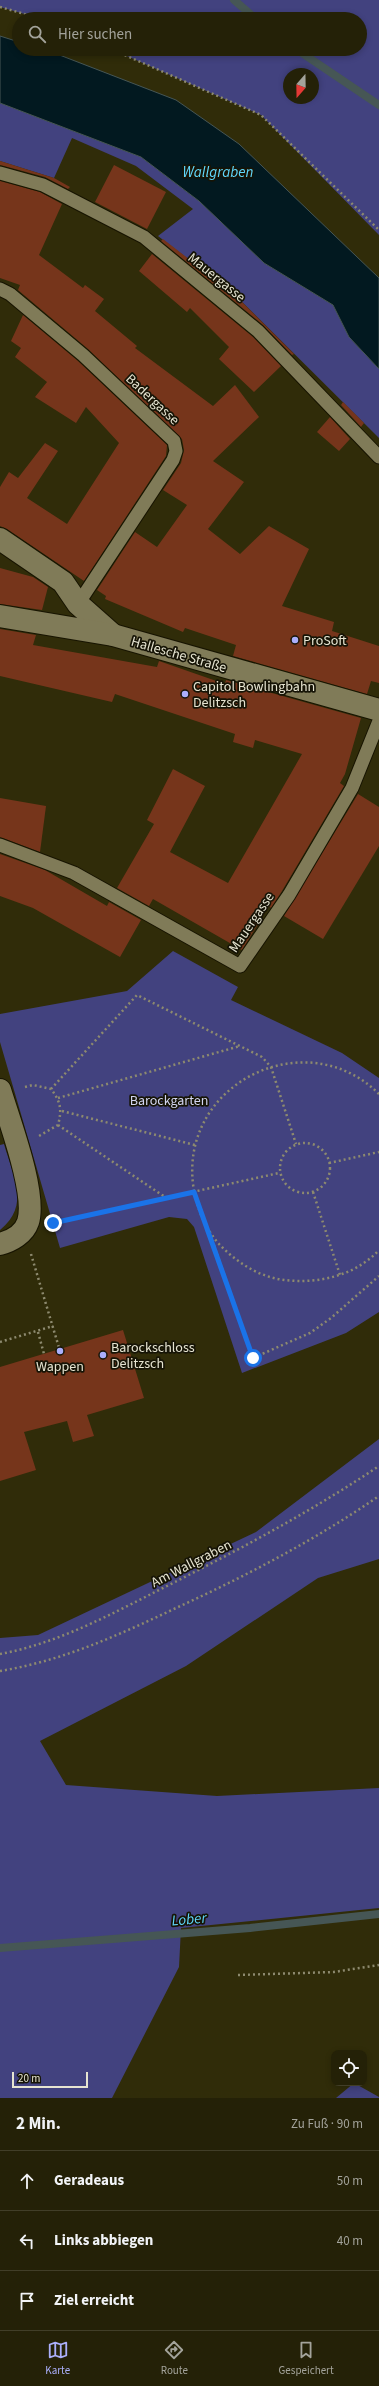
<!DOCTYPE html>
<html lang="de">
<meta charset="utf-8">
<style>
:root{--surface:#242107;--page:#2c2911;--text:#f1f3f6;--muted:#a3a39b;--line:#413e28;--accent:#abaffb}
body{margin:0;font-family:"Source Sans 3",sans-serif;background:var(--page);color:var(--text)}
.controls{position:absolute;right:12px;bottom:12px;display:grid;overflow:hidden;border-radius:8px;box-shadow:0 2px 6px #0003}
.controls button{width:36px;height:36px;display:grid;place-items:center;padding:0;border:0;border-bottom:1px solid var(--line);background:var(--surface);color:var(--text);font:20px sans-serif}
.compass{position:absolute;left:283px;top:68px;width:36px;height:36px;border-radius:50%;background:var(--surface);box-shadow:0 2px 6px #0003;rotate:200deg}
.scale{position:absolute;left:12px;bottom:10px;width:76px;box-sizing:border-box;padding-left:4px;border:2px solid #e6e4d1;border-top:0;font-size:11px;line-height:14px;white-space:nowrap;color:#e6e4d1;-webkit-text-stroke:3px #161406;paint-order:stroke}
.stop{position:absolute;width:12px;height:12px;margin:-9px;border:3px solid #1a73e8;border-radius:50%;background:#fff}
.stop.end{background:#1a73e8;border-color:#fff;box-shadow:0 1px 4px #0008}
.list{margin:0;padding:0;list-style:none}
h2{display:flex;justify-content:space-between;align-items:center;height:52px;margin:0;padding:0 16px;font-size:17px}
h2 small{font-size:13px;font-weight:400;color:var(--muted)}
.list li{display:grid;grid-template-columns:26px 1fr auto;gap:12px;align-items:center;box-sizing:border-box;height:60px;padding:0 16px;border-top:1px solid var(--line)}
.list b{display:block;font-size:15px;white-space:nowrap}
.list em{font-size:13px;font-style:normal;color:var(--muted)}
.icon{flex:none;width:22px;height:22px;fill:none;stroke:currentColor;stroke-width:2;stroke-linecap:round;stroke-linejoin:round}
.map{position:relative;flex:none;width:379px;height:2098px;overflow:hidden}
.search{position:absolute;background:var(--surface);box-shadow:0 2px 6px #0003;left:12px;right:12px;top:12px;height:44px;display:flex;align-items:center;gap:10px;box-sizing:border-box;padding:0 14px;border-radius:22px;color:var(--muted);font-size:15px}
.sheet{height:232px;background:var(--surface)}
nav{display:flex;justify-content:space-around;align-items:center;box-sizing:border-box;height:56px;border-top:1px solid var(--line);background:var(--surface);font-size:11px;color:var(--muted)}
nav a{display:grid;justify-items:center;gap:2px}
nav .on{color:var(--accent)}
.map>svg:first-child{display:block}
.green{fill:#42427f;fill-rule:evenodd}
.water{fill:#021920;stroke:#465655}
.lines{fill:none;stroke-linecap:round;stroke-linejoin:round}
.stream{stroke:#465655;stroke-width:8}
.building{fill:#76351b}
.service-casing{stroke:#171400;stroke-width:15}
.minor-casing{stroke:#171400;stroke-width:24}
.path{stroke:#8d8a6f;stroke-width:2.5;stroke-dasharray:2 3;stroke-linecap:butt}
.service{stroke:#807b58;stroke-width:13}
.minor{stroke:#807b58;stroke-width:22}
.route{stroke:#1a73e8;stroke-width:5}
.poi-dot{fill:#abaffb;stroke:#161406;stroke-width:1.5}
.labels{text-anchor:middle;stroke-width:3.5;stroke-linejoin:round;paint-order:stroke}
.street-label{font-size:14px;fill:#e6e4d1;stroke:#161406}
.poi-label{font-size:14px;fill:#e6e4d1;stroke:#161406;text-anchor:start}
.park-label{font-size:14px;fill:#d2d5f1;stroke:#161406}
.water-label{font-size:15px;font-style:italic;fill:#60d7fb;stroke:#161406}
</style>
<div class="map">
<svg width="379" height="2098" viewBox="0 0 379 2098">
<rect width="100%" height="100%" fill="#302c09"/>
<g class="green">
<path d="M0,0H379V235L261,115L111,49H360V19H42L0,7ZM289,74H313V98H289Z"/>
<polygon points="0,103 141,157 199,201 264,263 333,305 349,337 379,369 379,438 234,294 158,236 193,209 136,166 72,138 54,178 0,161"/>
<polygon points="173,951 238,987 231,1000 342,1053 379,1078 379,1312 346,1333 242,1373 194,1227 187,1219 169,1217 60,1248 0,1042 0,1014 127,991"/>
<path d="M4,1144C13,1176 31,1205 0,1230V1145Z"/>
<polygon points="379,1439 379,1559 318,1578 186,1666 40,1741 66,1785 217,1796 379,1788 379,1908 181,1928 179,1967 112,2098 0,2098 0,1638 38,1635 256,1532"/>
<polygon points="354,2083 379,2097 379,2098 336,2098"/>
</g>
<polygon class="water" points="0,36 19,42 19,49 44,49 176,100 239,144 379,278 379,369 349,337 333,305 264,263 199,201 141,157 0,103"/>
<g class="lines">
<g class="stream">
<polyline points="234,0 256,19"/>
<polyline points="296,49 379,105"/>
<polyline points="0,1948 250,1928 379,1914"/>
</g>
</g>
<g class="building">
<polygon points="0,161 54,178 70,187 68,189 45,177 0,165"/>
<polygon points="114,165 166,192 147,229 95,202"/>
<polygon points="0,181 40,192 62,204 39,255 83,288 85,285 104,299 95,311 137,346 135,348 213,406 235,385 259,417 213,461 244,482 208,529 240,554 269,526 309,549 282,606 334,622 332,631 379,646 379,683 371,681 367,694 233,656 236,645 185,628 183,632 105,599 106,596 97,590 135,532 157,547 187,505 163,490 181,463 184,450 182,439 88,349 18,290 20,285 0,278"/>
<polygon points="163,239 234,294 294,354 292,355 263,325 161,241"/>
<polygon points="152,254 253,337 281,366 254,392 219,359 229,347 190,308 187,312 139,271"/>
<polygon points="23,315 78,361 167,445 166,456 84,581 7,529 0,526 0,487 9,472 18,478 45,443 58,451 27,498 67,524 119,443 86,407 76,423 35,397 47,382 15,357 21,348 11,341"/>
<polygon points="343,402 364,423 361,427 341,405"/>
<polygon points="330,417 350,439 339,451 317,432"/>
<polygon points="0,568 33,577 48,587 42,610 0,604"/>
<polygon points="0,629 36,635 33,645 157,667 159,661 225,684 226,680 361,718 345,774 340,783 344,786 282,891 271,908 269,906 242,950 153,899 149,906 117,888 154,824 147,820 173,769 205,786 170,852 228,883 302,754 255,740 253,748 233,742 235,734 115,694 112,702 0,676"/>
<polygon points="358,794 379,807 379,846 323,939 284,916"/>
<polygon points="0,798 46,806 40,852 0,837"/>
<polygon points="0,854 45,870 107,906 109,902 141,920 120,957 33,908 0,896"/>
<polygon points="123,1330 144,1398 87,1415 94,1436 73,1442 67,1421 24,1432 36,1470 0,1481 0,1367"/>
</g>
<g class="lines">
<g class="service-casing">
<g id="service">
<polyline points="0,173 43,185 144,237 258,331 379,457"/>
<polyline points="0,289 10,294 83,355 174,441 176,451 173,460 78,604"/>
<polyline points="0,845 74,873 240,966 289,895 352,788 379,721"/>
</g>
</g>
<g class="minor-casing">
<g id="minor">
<polyline points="0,539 63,582 78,604 113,635"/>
<polyline points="0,616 113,635 379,710"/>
<path d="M0,1090C9,1120 37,1194 28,1222C24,1234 11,1241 0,1244"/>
</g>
</g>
<g class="path">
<polyline points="0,7 42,19"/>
<polyline points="111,49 261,115 379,230"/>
<path d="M25,1087L33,1085L51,1089C61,1102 62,1110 58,1125L39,1136"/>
<polyline points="51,1089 137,995 262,1057 271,1067 296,1144"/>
<path d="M379,1094C307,1022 181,1082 193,1184C196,1206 204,1227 219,1244C236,1262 259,1277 284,1280C318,1284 355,1276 379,1250"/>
<polyline points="58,1098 240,1046"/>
<polyline points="62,1111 195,1145"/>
<polyline points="58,1125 165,1197"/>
<circle cx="305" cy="1168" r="25"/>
<polyline points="329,1163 379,1152"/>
<polyline points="313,1192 340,1275"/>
<polyline points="51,1223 279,1173"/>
<polyline points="209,1231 253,1358 310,1333 331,1318 379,1276"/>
<polyline points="31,1254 60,1351"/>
<polyline points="38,1332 44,1354"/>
<polyline points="0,1342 53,1326"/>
<path d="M0,1654C55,1644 108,1616 157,1591C233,1553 309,1513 379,1466"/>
<path d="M0,1671C62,1661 119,1635 176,1608C246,1576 315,1540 379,1496"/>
<polyline points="238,1975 334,1972 379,1965"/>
</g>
<use href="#service" class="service"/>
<use href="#minor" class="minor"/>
</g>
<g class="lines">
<polyline class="route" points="53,1223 194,1192 253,1358"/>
</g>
<g class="poi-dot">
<circle cx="295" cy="640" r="4"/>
<circle cx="185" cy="694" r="4"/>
<circle cx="60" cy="1351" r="4"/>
<circle cx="103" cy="1355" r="4"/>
</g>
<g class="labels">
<g class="street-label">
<text transform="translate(217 277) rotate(39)" y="5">Mauergasse</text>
<text transform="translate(153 399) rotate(43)" y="5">Badergasse</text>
<text transform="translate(179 654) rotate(16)" y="5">Hallesche Straße</text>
<text transform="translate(251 922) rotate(-56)" y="5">Mauergasse</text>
<text transform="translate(191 1563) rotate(-27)" y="5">Am Wallgraben</text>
</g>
<g class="poi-label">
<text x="303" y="645">ProSoft</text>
<text x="193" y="691">Capitol Bowlingbahn<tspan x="193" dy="16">Delitzsch</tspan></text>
<text x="111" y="1352">Barockschloss<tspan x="111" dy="16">Delitzsch</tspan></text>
<text x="60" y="1371" text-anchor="middle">Wappen</text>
</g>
<g class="park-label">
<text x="169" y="1105">Barockgarten</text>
</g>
<g class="water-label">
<text x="218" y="177">Wallgraben</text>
<text transform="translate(189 1919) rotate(-5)" y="5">Lober</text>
</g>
</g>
</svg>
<div class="controls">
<button><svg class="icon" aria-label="locate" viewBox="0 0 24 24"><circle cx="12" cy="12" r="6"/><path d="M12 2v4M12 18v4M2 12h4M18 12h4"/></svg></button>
</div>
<svg class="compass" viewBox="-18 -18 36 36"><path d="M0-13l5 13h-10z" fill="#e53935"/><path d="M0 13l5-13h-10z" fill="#a3a39b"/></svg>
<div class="scale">20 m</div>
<div class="stop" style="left:253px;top:1358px"></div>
<div class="stop end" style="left:53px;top:1223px"></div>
<div class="search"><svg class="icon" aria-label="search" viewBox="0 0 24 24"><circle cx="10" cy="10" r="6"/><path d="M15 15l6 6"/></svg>Hier suchen</div>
</div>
<section class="sheet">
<h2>2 Min.<small>Zu Fuß · 90 m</small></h2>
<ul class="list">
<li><svg class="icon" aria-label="ahead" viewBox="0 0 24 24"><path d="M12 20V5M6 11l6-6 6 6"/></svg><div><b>Geradeaus</b></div><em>50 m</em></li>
<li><svg class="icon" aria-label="left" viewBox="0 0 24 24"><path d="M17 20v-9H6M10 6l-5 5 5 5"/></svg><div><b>Links abbiegen</b></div><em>40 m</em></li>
<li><svg class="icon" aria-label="arrive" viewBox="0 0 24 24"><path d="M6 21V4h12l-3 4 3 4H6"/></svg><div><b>Ziel erreicht</b></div></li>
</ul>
</section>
<nav>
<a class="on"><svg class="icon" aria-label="map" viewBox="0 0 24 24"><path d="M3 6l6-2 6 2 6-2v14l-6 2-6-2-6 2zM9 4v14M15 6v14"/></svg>Karte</a>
<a><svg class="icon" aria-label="directions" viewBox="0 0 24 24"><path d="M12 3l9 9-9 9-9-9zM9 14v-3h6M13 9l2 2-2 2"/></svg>Route</a>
<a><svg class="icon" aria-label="saved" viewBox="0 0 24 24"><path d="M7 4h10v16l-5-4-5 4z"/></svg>Gespeichert</a>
</nav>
